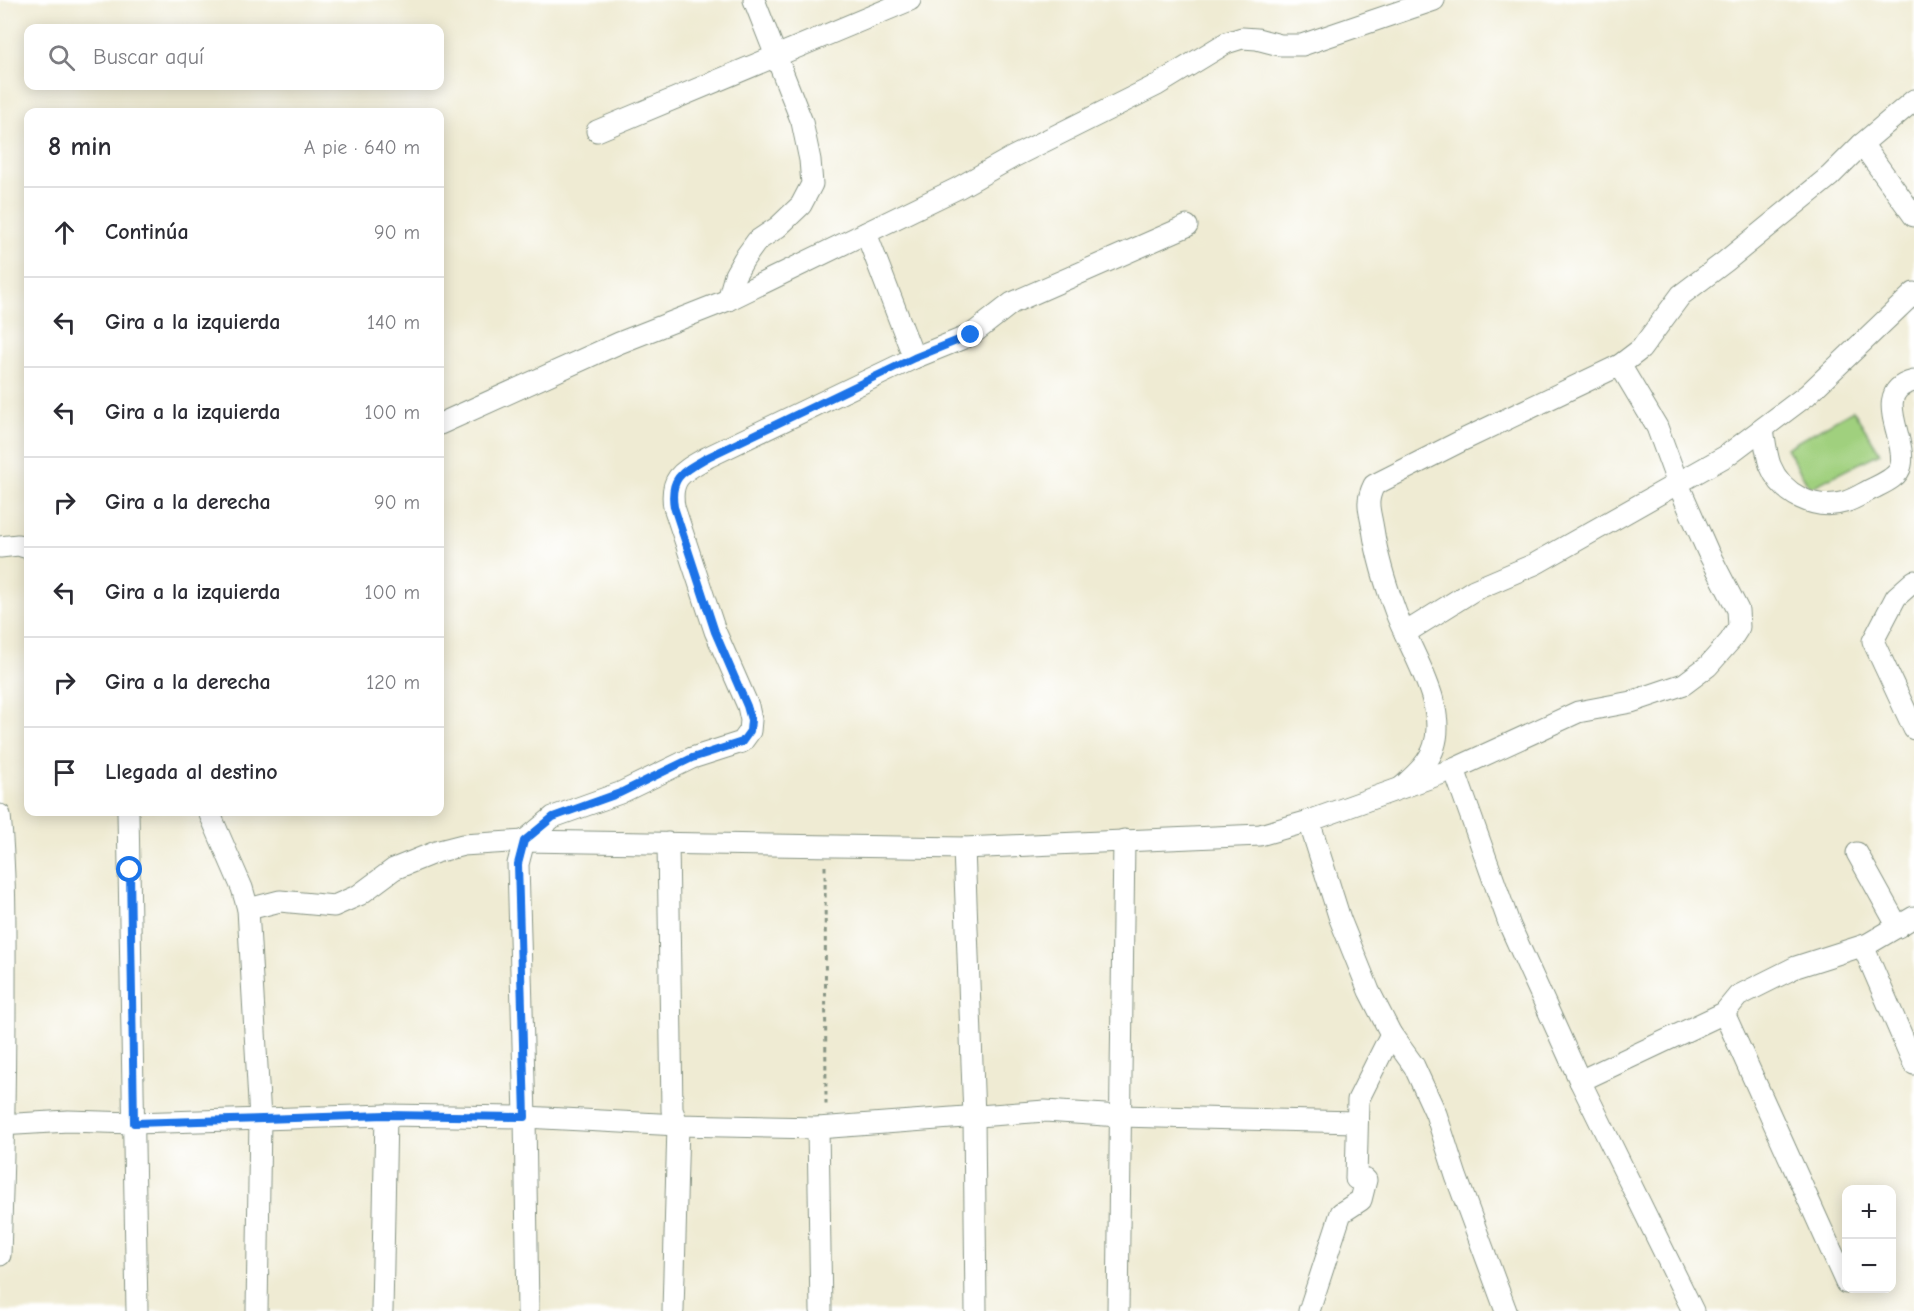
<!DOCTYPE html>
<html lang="es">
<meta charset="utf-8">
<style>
:root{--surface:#fff;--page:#f7f7f7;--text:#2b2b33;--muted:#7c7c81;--line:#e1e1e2}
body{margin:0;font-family:"Comic Neue",sans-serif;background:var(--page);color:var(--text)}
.controls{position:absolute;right:18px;bottom:18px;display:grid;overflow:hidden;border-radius:12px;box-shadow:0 3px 15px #0003}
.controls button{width:54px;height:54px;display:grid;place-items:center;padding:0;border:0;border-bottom:2px solid var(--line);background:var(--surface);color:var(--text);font:30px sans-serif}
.stop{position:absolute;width:18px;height:18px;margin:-14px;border:4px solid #1a73e8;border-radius:50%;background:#fff}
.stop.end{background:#1a73e8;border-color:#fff;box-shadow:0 2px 6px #0008}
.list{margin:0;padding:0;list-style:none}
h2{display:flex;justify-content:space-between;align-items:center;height:78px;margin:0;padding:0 24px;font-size:26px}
h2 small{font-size:20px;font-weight:400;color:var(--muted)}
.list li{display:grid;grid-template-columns:39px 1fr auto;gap:18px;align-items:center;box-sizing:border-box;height:90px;padding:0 24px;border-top:2px solid var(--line)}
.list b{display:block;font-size:22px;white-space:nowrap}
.list em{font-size:20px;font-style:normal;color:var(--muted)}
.icon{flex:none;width:33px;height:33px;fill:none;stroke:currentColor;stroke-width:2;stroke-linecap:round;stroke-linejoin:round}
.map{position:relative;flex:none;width:1914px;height:1311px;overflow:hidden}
.search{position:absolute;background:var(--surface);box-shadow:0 3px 15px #0003;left:24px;top:24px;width:420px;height:66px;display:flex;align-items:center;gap:15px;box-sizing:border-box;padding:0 21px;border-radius:12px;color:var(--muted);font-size:22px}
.panel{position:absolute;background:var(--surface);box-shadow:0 3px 15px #0003;left:24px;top:108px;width:420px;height:708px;border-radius:12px}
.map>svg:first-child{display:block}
.garden{fill:#a0d07e;stroke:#608659;stroke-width:1.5}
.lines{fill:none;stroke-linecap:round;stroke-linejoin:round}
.minor-casing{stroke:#879484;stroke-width:23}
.path{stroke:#879484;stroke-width:3;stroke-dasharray:4.5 4.5;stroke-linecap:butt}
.minor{stroke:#fff;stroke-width:21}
.route{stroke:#1a73e8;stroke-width:8}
</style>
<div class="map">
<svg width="1914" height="1311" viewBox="0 0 1914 1311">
<rect width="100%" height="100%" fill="#fff"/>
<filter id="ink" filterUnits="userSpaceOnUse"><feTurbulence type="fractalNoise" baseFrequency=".0167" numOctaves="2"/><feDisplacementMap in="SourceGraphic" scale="12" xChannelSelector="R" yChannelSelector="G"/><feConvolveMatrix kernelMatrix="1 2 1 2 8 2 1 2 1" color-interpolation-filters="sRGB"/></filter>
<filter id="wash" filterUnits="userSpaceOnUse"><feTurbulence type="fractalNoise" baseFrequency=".008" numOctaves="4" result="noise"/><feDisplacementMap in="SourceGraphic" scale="24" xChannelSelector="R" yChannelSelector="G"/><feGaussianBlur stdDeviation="1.35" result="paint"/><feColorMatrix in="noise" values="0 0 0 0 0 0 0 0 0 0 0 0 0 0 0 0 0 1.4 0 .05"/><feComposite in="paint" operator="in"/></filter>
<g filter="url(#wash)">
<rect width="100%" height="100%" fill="#efebd3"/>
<polygon class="garden" points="1853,410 1880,453 1810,488 1786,448"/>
</g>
<g filter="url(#ink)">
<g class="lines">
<g class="minor-casing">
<g id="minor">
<polyline points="597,131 910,0"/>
<polyline points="1862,144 1914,216"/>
<polyline points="866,233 914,358"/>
<polyline points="728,300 735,275 744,259 757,241 778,227 801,205 812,184 810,160 802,122 754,0"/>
<polyline points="440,424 619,343 728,300 958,188 1013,157 1157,85 1226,43 1242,38 1257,39 1280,45 1302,45 1434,0"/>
<path d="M1763,429C1765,441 1766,453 1770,465C1782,495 1815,511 1845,502C1855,499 1865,492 1874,488C1884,483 1899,477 1901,465C1907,438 1870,391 1914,381"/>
<polyline points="0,547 18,545 28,548"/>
<polyline points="1914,581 1896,597 1873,641 1914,729"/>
<polyline points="1405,633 1474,590 1535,564 1726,456 1807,395 1914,293"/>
<polyline points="1454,769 1510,926 1580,1081 1693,1311"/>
<path d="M1403,786C1415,775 1429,763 1434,747C1448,706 1410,650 1396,613C1386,586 1377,557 1373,529C1370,510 1365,503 1374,485L1465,439L1620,365L1641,349L1681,295L1726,261L1830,176L1862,144L1914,100"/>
<polyline points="128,812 137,1311"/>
<polyline points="209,812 242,888 248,909 260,1119 257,1311"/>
<path d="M0,815C6,876 5,937 5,998C5,1084 3,1169 0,1255"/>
<polyline points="1309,821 1340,919 1369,991 1391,1034 1414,1066 1436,1114 1456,1176 1506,1311"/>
<polyline points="668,843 672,1110 678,1125 673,1311"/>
<polyline points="964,848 974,1117 976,1311"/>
<polyline points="1857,853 1898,927"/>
<polyline points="248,909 280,901 334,906 359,895 394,869 436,852 463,845 524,841 964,848 1260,835 1309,821 1454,769 1578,712 1631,702 1684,684 1708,666 1730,641 1739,627 1738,610 1708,552 1678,484 1657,427 1620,365"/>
<polyline points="1863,946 1914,1064"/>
<polyline points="1724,1013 1846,1283"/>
<polyline points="1580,1081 1724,1013 1738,996 1796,967 1868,944 1914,917"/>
<polyline points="0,1125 68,1121 134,1123 386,1115 525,1117 678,1125 818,1128 1045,1111 1120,1116 1356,1122"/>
<polyline points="818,1128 821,1311"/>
<polyline points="382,1311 386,1115"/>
<path d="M528,1311L525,1117L518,864L524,841L553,817L620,793L692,758L742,742L750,731L751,720L748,706L715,631L674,507C669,476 684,471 708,457L914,358L971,335L1012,303L1187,226"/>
<polyline points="1118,1311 1124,840"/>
<polyline points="1309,1311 1341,1213 1361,1200 1366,1180 1356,1179 1358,1100 1391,1034"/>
</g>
</g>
<polyline class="path" points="825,866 826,1108"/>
<use href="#minor" class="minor"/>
</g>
</g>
<g class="lines" filter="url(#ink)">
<path class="route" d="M130,870L134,1123L386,1115L525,1117L518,864L524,841L553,817L620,793L692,758L742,742L750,731L751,720L747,706L715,632L674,507C669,476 684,471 708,457L914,358L971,335"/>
</g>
</svg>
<div class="controls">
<button>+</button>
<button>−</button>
</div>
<div class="stop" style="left:130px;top:870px"></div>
<div class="stop end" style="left:971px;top:335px"></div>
<div class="search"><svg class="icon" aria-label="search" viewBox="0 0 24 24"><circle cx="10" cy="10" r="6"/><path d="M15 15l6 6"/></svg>Buscar aquí</div>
<section class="panel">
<h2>8 min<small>A pie · 640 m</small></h2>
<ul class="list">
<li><svg class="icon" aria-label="ahead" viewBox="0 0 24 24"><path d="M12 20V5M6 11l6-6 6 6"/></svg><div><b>Continúa</b></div><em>90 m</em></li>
<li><svg class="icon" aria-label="left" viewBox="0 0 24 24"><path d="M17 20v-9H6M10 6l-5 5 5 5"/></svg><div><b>Gira a la izquierda</b></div><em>140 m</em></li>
<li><svg class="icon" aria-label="left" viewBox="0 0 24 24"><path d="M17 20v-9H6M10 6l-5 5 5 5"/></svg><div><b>Gira a la izquierda</b></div><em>100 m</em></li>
<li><svg class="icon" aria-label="right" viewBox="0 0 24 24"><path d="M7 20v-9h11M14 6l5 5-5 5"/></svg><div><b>Gira a la derecha</b></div><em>90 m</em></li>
<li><svg class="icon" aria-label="left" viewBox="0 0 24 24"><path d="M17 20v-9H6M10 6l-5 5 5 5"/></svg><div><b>Gira a la izquierda</b></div><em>100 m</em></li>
<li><svg class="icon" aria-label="right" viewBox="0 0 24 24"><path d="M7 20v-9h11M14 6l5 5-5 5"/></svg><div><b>Gira a la derecha</b></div><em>120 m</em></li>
<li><svg class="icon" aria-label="arrive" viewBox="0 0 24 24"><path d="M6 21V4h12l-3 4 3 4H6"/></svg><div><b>Llegada al destino</b></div></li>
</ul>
</section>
</div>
